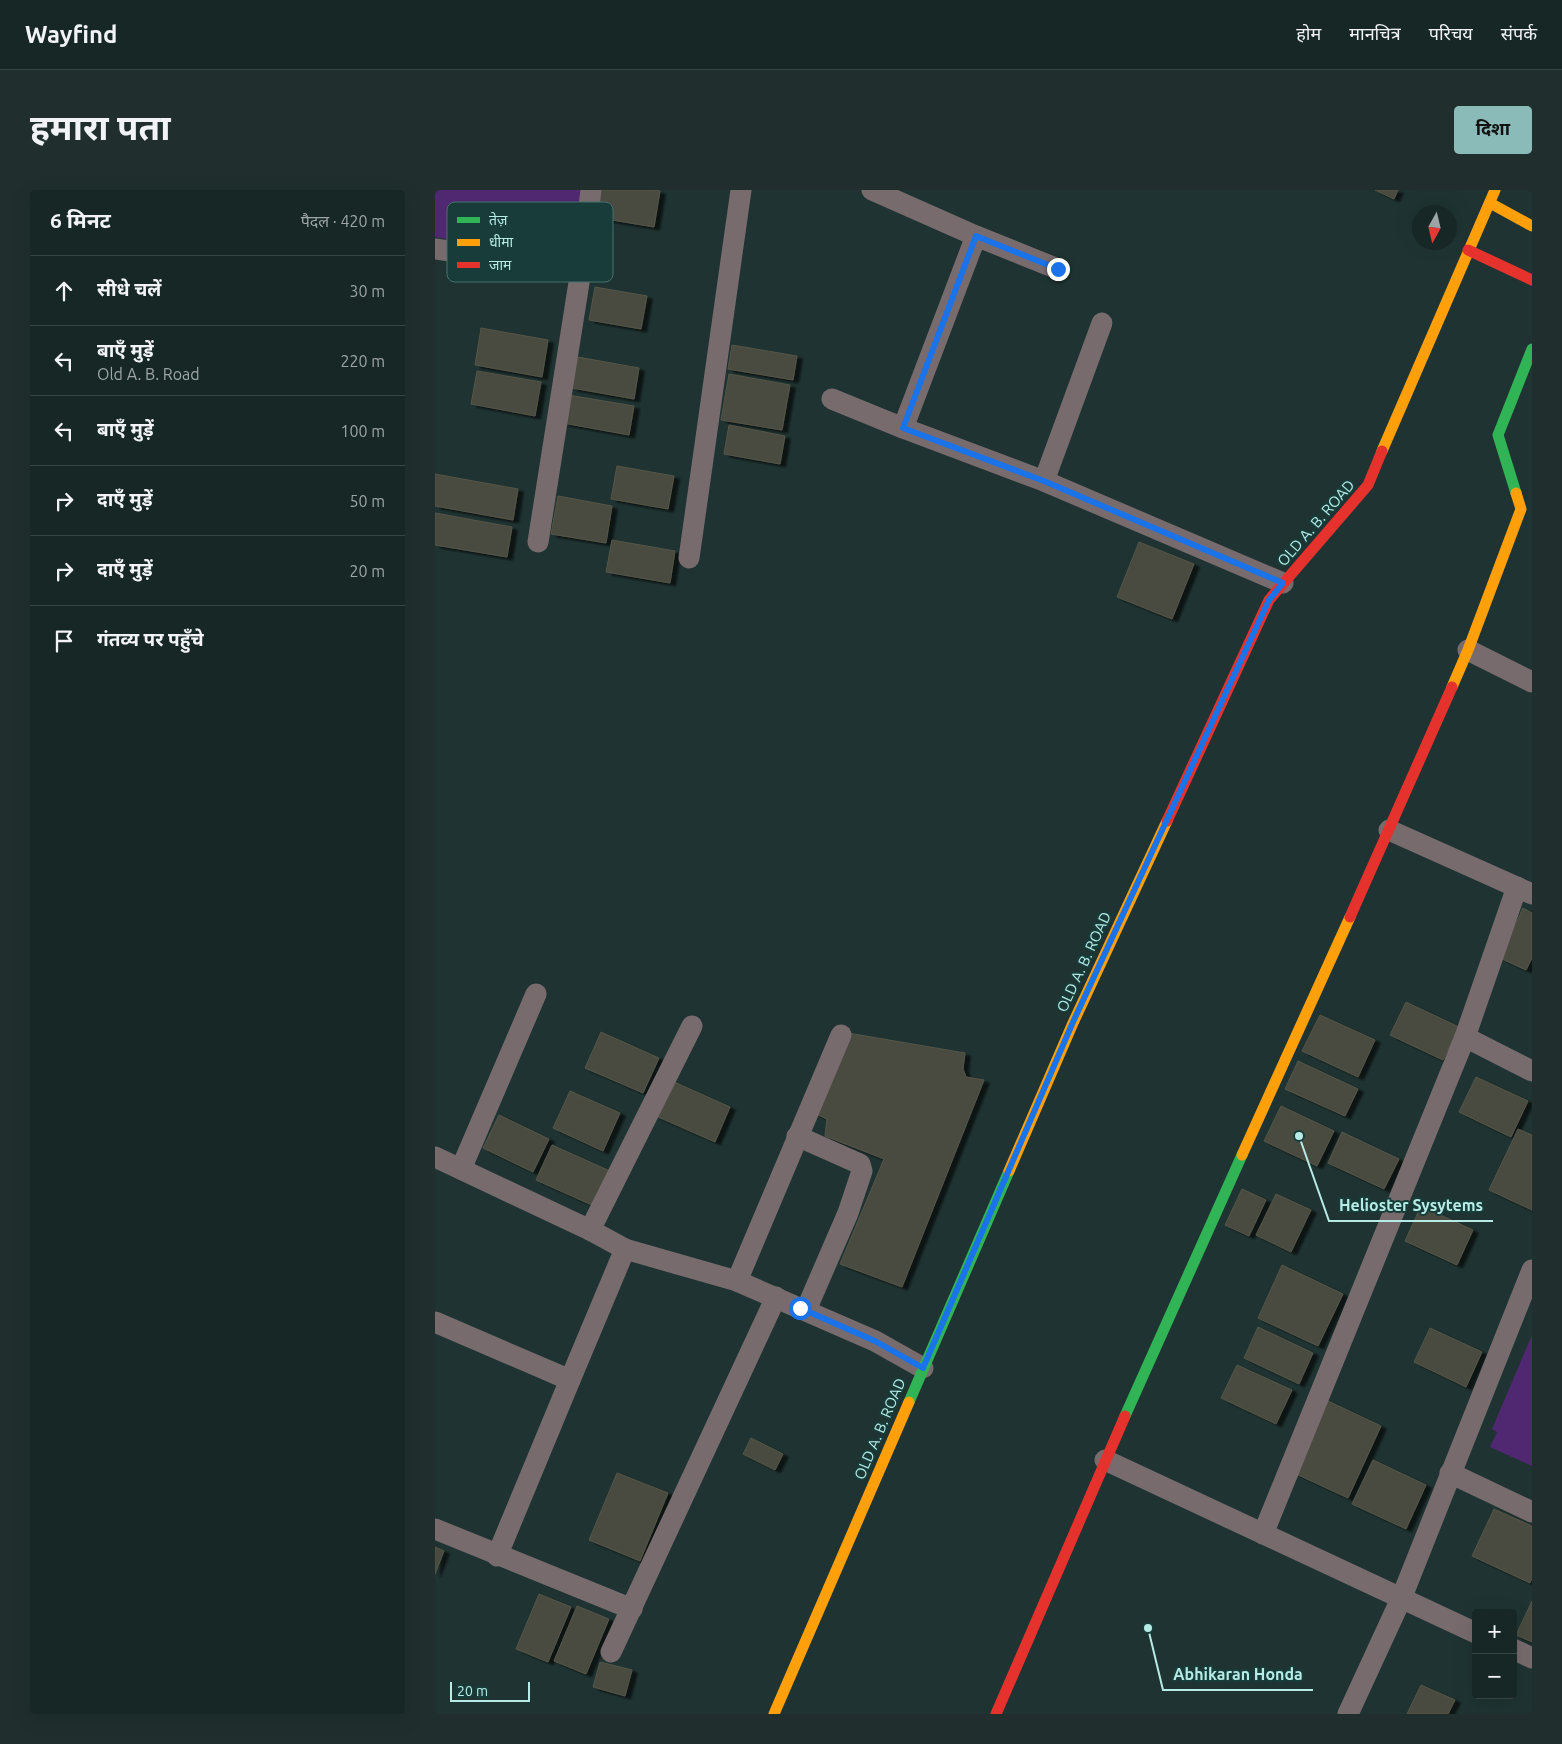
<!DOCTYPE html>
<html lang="hi">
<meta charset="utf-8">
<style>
:root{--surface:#172726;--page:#202f2e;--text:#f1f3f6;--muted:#9ea5a7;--line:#364443;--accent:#8bbbb9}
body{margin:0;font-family:Ubuntu,"Noto Sans Devanagari",sans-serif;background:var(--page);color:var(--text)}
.controls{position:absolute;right:15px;bottom:15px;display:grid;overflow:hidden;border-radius:5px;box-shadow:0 5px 20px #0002}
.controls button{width:45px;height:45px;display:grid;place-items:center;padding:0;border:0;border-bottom:1px solid var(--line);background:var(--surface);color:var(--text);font:25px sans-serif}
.compass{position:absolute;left:977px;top:15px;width:45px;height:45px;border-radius:50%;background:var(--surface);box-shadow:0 5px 20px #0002;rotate:188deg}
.scale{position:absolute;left:15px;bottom:12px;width:80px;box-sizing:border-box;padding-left:5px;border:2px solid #b7ebe5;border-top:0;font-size:14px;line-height:18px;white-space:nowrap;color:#b7ebe5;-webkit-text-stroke:4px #173c39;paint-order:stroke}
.stop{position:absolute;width:15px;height:15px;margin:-11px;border:4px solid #1a73e8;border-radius:50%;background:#fff}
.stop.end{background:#1a73e8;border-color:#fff;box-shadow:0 1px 5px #0008}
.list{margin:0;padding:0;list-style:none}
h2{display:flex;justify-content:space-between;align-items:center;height:65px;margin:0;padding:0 20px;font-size:21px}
h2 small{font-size:16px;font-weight:400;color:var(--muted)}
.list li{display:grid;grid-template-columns:32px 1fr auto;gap:15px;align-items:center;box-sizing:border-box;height:70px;padding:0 20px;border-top:1px solid var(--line)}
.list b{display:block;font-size:19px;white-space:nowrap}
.list p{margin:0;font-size:16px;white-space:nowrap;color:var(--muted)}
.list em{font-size:16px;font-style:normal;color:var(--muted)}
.icon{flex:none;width:28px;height:28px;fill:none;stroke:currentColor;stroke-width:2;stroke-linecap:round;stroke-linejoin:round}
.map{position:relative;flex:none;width:1097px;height:1524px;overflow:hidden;border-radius:5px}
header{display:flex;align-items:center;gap:30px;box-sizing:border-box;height:70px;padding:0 25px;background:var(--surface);border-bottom:1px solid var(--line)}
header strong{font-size:24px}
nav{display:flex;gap:28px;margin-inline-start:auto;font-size:18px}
.intro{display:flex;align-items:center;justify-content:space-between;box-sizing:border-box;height:120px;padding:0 30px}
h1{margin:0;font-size:35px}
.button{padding:12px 22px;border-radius:5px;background:var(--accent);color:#111;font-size:18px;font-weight:700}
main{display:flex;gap:30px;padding:0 30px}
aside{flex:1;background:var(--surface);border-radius:5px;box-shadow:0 5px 20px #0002}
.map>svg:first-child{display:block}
.green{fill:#502872}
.building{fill:#484b3f;stroke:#565547;filter:url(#shadow)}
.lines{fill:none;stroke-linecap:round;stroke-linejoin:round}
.street{stroke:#786b6e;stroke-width:21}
.fast{stroke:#30b455;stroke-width:11}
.slow{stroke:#ff9f0a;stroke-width:11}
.jam{stroke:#e5322d;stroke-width:11}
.route{stroke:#1a73e8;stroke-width:6}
.labels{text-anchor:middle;stroke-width:4;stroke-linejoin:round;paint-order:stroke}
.street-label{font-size:15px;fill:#b7ebe5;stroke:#173c39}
.key{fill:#173c39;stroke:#47716d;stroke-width:1}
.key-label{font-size:14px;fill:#b7ebe5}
.leader{fill:none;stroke:#b7ebe5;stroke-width:2}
.callout-dot{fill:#b7ebe5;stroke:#173c39;stroke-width:2}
.callout-label{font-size:16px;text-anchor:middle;font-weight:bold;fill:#b7ebe5;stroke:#173c39;stroke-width:4;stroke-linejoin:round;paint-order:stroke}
</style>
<header>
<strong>Wayfind</strong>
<nav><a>होम</a><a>मानचित्र</a><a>परिचय</a><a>संपर्क</a></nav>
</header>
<div class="intro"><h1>हमारा पता</h1><a class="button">दिशा</a></div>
<main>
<aside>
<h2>6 मिनट<small>पैदल · 420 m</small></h2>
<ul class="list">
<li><svg class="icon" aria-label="ahead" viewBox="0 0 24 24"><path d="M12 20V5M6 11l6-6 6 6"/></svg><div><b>सीधे चलें</b></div><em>30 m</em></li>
<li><svg class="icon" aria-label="left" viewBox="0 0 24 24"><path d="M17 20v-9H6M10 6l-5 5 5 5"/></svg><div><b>बाएँ मुड़ें</b><p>Old A. B. Road</p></div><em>220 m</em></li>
<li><svg class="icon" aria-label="left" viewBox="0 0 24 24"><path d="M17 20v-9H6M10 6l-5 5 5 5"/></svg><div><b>बाएँ मुड़ें</b></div><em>100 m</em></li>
<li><svg class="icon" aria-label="right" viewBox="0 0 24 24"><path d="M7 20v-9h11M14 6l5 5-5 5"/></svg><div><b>दाएँ मुड़ें</b></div><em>50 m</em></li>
<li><svg class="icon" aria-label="right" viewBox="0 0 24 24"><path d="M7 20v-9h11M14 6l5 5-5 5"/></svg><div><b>दाएँ मुड़ें</b></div><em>20 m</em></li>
<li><svg class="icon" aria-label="arrive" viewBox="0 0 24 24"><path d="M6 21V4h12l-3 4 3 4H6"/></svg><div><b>गंतव्य पर पहुँचे</b></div></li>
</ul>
</aside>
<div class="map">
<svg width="1097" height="1524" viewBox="0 0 1097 1524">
<defs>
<filter id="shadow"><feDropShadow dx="5.5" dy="3" stdDeviation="1" flood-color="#0009"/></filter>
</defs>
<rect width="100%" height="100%" fill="#1f3432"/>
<g class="green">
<polygon points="0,0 149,0 140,64 38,54 0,47"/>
<polygon points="1097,1145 1097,1276 1055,1257 1062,1242 1057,1239"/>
</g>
<g class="building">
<polygon points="164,0 217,0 225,1 219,37 159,27"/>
<polygon points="940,0 963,0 959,9"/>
<polygon points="160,97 212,106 206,139 154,130"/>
<polygon points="46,138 113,150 107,187 40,175"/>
<polygon points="297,155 362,166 358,190 293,179"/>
<polygon points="143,167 204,178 199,209 137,198"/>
<polygon points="42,181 106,192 100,226 36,214"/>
<polygon points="294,184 355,195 347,240 286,230"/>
<polygon points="133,205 199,216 194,245 128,233"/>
<polygon points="294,235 350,246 345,274 289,264"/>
<polygon points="182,276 239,286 233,319 176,309"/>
<polygon points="0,284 83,299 78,330 0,316"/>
<polygon points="123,306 177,316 171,353 116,344"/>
<polygon points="0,323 77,337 72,367 0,355"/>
<polygon points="177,350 240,361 235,393 171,382"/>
<polygon points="704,352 759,374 737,429 682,407"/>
<polygon points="1088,718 1097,723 1097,768 1091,780 1065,768"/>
<polygon points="971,812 1024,837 1008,870 955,845"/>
<polygon points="885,825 940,850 923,887 867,861"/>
<polygon points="166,842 224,868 208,903 150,878"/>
<polygon points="413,843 530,863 528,879 531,887 549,890 467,1097 405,1074 449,969 390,946 392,929 379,923"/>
<polygon points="863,871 923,899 910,926 850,899"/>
<polygon points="1041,887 1093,911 1076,947 1024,922"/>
<polygon points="237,891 295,917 280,952 221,926"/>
<polygon points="135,901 185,923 168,961 118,938"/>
<polygon points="846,916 899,941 882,976 829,951"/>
<polygon points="64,925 114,949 98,982 48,958"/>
<polygon points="1083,939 1097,945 1097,1020 1054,1000"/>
<polygon points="907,942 964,969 949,999 893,973"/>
<polygon points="117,955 175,981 159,1016 101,990"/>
<polygon points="807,999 831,1010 814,1046 790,1035"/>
<polygon points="841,1004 876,1020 856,1062 821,1045"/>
<polygon points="986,1016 1038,1040 1022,1075 970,1051"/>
<polygon points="847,1075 908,1104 883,1156 823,1128"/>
<polygon points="823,1137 878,1163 864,1194 809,1168"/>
<polygon points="995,1138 1047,1162 1031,1197 979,1172"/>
<polygon points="802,1175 857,1200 841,1234 786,1208"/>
<polygon points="893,1211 946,1236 913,1308 859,1283"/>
<polygon points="316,1248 348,1264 340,1280 308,1264"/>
<polygon points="938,1270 991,1295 971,1339 917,1314"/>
<polygon points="182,1283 233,1303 205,1371 154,1350"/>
<polygon points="1059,1319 1097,1336 1097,1388 1095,1393 1037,1366"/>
<polygon points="0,1357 9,1361 0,1384"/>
<polygon points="104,1404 136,1417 113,1472 81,1459"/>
<polygon points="1097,1411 1097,1452 1081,1445"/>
<polygon points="142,1416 174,1429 151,1484 119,1471"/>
<polygon points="165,1472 197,1480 190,1506 158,1497"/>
<polygon points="986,1495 1020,1510 1013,1524 972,1524"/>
</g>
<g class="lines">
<g class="street">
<polyline points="437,0 541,46"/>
<polyline points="0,59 146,80"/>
<polyline points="397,209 468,238 609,291 848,393"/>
<polyline points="468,238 541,46 623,79"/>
<polyline points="609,291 667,133"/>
<polyline points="103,352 146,80 156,0"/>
<polyline points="254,368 306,0"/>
<polyline points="1033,460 1097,492"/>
<polyline points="954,640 1097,704"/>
<polyline points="1030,847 1097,881"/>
<polyline points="362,946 425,974 427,981 413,1023 371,1120"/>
<polyline points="0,967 155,1040 190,1059 302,1091 440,1151 488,1178"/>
<polyline points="26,979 101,804"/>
<polyline points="155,1040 257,836"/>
<polyline points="302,1091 406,845"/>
<polyline points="0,1132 135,1190 190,1059"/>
<polyline points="670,1270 1041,1443"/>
<polyline points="1015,1283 1097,1322"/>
<polyline points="0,1339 197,1419"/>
<polyline points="828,1344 1030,847 1082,697"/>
<polyline points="62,1366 135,1190"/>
<polyline points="1078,1459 1097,1468"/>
<polyline points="176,1462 341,1107"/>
<polyline points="913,1524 966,1409 1097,1080"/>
</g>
<g class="fast">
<polyline points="1081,303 1063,245 1097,159"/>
<polyline points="474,1212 574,981"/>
<polyline points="690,1226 807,965"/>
</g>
<g class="slow">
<polyline points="1055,13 1097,36"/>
<polyline points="947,261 1060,0"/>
<polyline points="1017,497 1033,460 1086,319 1081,303"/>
<polyline points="807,965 915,727"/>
<polyline points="574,981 638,833 732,631"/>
<polyline points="339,1524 474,1212"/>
</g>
<g class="jam">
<polyline points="1033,60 1097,90"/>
<polyline points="732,631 834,410 933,295 947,261"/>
<polyline points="915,727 1017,497"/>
<polyline points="561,1524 690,1226"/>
</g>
</g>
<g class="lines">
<polyline class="route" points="365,1118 440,1151 488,1178 638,832 834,410 848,393 609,291 468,238 541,46 623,79"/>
</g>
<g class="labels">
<g class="street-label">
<text transform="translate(881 333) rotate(-49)" y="5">OLD A. B. ROAD</text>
<text transform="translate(649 772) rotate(-65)" y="5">OLD A. B. ROAD</text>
<text transform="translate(445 1239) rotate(-67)" y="5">OLD A. B. ROAD</text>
</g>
</g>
<rect x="12" y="12" width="166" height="80" rx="8" class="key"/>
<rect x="22" y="27" width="23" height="6" fill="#30b455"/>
<rect x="22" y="49" width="23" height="7" fill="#ff9f0a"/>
<rect x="22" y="72" width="23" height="6" fill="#e5322d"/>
<g class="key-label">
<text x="54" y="35">तेज़</text>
<text x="54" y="57">धीमा</text>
<text x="54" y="80">जाम</text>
</g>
<path class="leader" d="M864 946L894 1031H1058M713 1438L728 1500H878"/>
<g class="callout-dot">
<circle cx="864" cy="946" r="5"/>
<circle cx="713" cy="1438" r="5"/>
</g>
<g class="callout-label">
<text x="976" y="1021">Helioster Sysytems</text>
<text x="803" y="1490">Abhikaran Honda</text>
</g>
</svg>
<div class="controls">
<button>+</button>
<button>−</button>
</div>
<svg class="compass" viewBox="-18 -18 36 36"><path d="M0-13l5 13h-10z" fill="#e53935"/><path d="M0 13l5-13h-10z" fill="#9ea5a7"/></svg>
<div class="scale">20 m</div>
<div class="stop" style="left:365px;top:1118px"></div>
<div class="stop end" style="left:623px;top:79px"></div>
</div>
</main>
